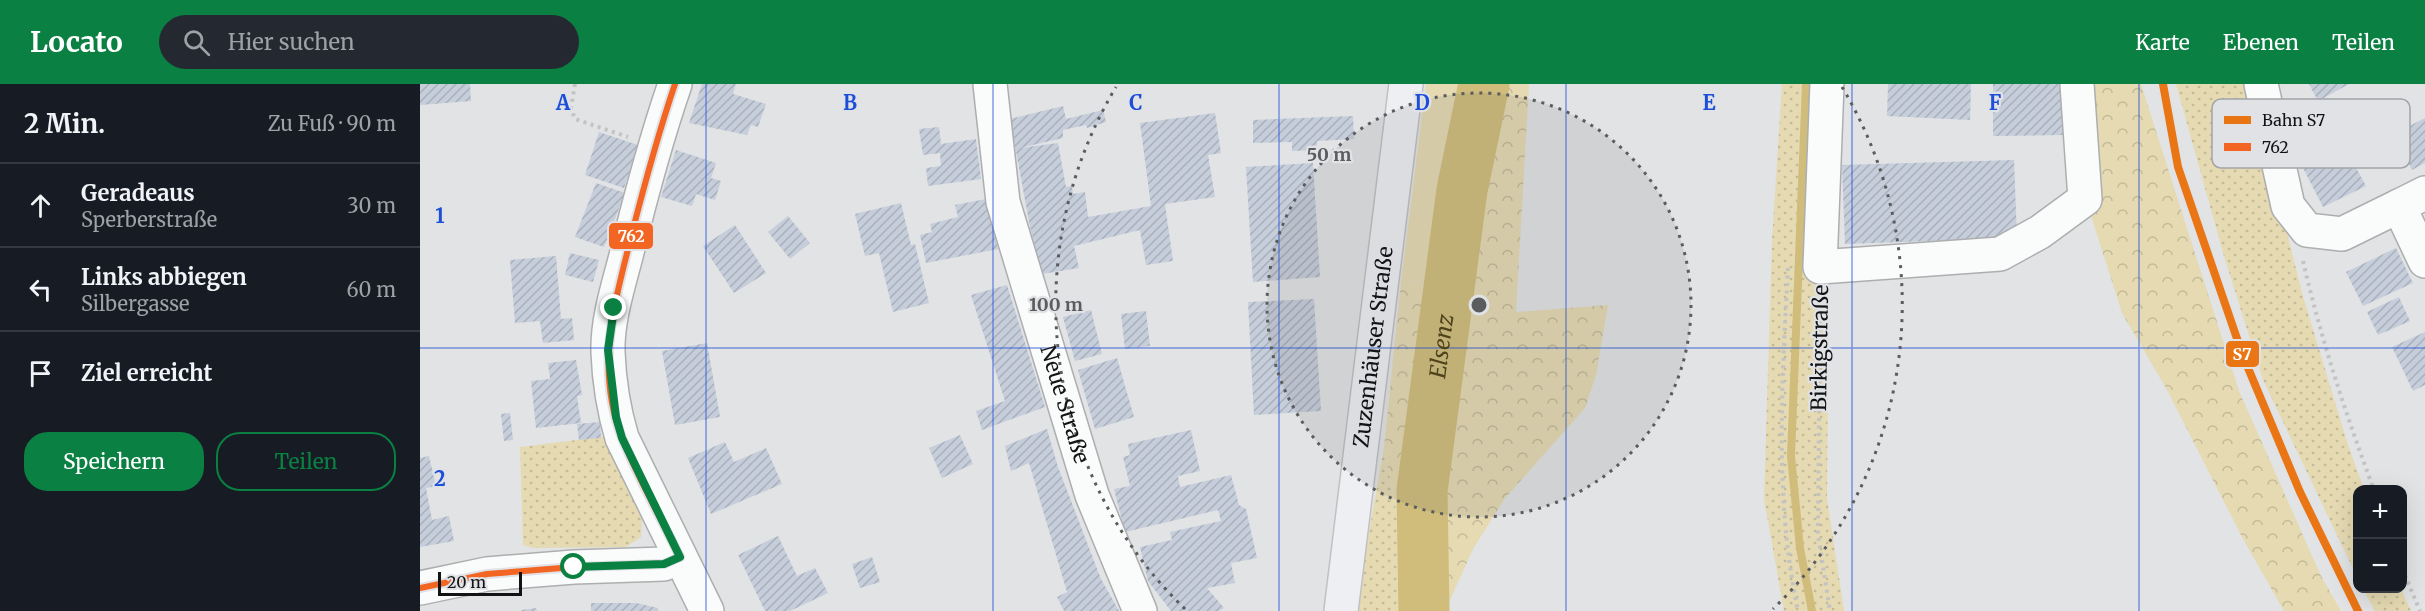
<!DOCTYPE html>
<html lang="de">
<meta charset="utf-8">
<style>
:root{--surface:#171b24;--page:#242831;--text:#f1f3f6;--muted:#9ea1a6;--line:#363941;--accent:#0b8043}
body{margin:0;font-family:Merriweather,serif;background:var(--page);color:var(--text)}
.controls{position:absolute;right:18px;bottom:18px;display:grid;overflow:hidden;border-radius:12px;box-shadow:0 6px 24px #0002}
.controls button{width:54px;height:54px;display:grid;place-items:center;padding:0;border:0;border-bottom:2px solid var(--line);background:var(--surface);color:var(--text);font:30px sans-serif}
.scale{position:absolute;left:18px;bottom:15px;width:84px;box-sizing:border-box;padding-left:6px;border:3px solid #121314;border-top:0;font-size:16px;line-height:21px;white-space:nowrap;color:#121314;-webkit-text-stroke:4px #e0e2e6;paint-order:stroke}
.stop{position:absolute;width:18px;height:18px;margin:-14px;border:4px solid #0b8043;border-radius:50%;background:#fff}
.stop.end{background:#0b8043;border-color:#fff;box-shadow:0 2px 6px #0008}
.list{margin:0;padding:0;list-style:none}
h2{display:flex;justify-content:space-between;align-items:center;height:78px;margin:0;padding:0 24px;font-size:26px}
h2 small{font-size:20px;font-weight:400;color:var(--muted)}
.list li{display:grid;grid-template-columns:39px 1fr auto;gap:18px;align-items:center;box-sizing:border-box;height:84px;padding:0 24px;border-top:2px solid var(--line)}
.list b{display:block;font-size:22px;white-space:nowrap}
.list p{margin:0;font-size:20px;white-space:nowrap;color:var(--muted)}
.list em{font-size:20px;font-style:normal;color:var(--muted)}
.actions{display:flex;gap:12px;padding:18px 24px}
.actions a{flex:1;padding:14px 0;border:2px solid var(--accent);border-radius:24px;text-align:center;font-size:21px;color:var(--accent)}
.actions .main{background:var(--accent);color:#fff}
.icon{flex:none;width:33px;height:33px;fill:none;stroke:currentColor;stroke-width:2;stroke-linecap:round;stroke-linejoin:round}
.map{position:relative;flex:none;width:2005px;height:527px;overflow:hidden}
header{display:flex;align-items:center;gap:36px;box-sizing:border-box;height:84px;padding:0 30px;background:var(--accent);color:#fff}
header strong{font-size:28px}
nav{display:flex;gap:33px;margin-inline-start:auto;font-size:21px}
.search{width:420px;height:54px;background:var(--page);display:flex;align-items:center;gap:15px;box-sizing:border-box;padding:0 21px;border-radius:33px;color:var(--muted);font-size:22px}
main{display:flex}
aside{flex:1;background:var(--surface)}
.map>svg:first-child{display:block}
.grass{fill:url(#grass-dots)}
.forest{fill:url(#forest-crowns)}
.green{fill:#e5dab2}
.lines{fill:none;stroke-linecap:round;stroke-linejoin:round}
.stream{stroke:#d0bd7c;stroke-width:8}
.river{stroke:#d0bd7c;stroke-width:51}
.building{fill:url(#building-hatch)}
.minor-casing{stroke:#adaeaf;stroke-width:36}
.major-casing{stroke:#c1c1c2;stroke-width:36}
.path{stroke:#c3c3c3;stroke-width:4;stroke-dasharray:3 4.5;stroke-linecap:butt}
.minor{stroke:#fafbfb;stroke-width:33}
.major{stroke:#edeff3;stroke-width:33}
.bus-1-casing{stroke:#e0e2e6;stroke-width:10}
.bus-1{stroke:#f26522;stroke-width:6}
.rail-1-casing{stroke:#e0e2e6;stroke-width:12}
.rail-1{stroke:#e97514;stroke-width:8}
.route{stroke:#0b8043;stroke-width:8}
.grid{fill:none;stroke:#1d4ed8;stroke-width:1.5;stroke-opacity:0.55}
.ring{fill:none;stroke:#5a5c5d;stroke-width:3;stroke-dasharray:3 6}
.labels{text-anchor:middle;stroke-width:4.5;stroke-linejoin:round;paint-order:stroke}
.street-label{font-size:21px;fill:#121314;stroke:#e0e2e6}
.water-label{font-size:22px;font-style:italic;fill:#4d421a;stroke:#e0e2e6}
.key{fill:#e0e2e6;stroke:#a2a4a7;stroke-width:1.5}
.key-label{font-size:16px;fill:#121314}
.grid-label{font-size:20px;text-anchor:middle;font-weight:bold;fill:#1d4ed8;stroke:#e0e2e6;stroke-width:4.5;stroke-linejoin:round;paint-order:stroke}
.centre{fill:#5a5c5d;stroke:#e0e2e6;stroke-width:3}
.ring-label{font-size:18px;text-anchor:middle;font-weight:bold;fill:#5a5c5d;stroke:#e0e2e6;stroke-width:4.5;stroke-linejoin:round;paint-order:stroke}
.line-badge{stroke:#e0e2e6;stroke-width:2}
.badge-label{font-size:16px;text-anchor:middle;font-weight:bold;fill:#fff}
</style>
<header>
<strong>Locato</strong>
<div class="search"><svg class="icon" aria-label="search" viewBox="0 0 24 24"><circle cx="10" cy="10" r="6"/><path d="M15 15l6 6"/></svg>Hier suchen</div>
<nav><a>Karte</a><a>Ebenen</a><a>Teilen</a></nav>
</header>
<main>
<aside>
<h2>2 Min.<small>Zu Fuß · 90 m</small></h2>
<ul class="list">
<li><svg class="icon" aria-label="ahead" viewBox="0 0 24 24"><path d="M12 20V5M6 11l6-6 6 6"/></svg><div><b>Geradeaus</b><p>Sperberstraße</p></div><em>30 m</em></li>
<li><svg class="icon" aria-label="left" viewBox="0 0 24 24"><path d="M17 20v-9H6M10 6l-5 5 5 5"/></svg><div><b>Links abbiegen</b><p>Silbergasse</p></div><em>60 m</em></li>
<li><svg class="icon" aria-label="arrive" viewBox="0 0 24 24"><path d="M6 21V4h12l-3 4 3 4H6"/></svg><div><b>Ziel erreicht</b></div></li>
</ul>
<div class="actions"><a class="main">Speichern</a><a>Teilen</a></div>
</aside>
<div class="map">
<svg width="2005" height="527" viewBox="0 0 2005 527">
<defs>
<pattern id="grass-dots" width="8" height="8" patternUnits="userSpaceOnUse" patternTransform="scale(1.5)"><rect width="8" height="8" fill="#e5dab2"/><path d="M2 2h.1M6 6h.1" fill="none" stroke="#c3ba98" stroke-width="1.8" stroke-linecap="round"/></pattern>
<pattern id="forest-crowns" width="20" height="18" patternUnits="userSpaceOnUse" patternTransform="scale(1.5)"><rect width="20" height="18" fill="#e5dab2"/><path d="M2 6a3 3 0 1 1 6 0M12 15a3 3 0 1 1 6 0" fill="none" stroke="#c3ba98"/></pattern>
<pattern id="building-hatch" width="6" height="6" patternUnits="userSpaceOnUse" patternTransform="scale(1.5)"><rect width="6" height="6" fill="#c6cedb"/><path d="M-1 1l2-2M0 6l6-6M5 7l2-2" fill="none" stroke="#a9b0bb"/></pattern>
</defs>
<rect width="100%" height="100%" fill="#e1e3e5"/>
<g class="grass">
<polygon points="1362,0 1415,0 1409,175 1407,414 1424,527 1364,527 1344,415 1352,156"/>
<polygon points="1756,0 1830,0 1882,209 1928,361 1944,405 1938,406 1937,493 1843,296 1803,169"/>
<polygon points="189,352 222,431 221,453 206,463 114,464 103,461 100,363"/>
<polygon points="964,364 990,497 989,527 938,527 939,504"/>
<polygon points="1943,505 1981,505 1991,527 1955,527"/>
</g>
<g class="forest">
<polygon points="1059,0 1109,0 1096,228 1188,221 1176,291 1165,324 1085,414 1053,465 1025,527 989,527 990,497 964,364 981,198 1024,197"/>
<polygon points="1662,0 1721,0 1819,307 1901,492 1921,527 1864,527 1823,455 1747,306 1702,229 1667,119"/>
</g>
<polygon class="green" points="1006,0 1059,0 1024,197 981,198"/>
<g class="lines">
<polyline class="stream" points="1386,0 1371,372 1380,464 1392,527"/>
<path class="river" id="s1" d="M1004,527L1002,407L1042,106L1064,0"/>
</g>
<g class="building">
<polygon points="0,0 50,0 51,17 0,21"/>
<polygon points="282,0 316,0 313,10 346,20 338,43 331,41 327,51 269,39"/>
<polygon points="1468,0 1551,0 1550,36 1467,32"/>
<polygon points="1573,0 1643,0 1644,51 1573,52"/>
<polygon points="1889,0 1929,0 1898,17"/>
<polygon points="643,22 646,35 683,26 686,38 667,44 666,41 643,46 643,54 600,64 638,59 646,103 652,102 653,110 665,108 668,133 731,122 720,39 795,29 801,69 788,71 795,113 745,120 753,177 726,181 720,146 654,162 659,184 622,190 610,143 590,35"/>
<polygon points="933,32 934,55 897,57 897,66 872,67 872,58 833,59 833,36"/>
<polygon points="2005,34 2005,79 1992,86 1974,50"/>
<polygon points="519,43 521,60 556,55 561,95 508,102 506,84 521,82 520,69 503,71 499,45"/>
<polygon points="179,48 218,61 204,104 165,91"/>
<polygon points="1923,60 1946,102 1903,123 1881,80"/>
<polygon points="256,66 296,79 291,94 301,97 295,116 276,110 272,122 241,113"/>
<polygon points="1594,76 1597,154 1425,160 1422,81"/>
<polygon points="893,79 900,193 833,198 826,83"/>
<polygon points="176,99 205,109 184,163 155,153"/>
<polygon points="566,115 578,165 506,179 500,151 512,148 510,140 538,133 535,121"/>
<polygon points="481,119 491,161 495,160 509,219 473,228 459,169 445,172 435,130"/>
<polygon points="368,132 390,159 370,175 348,148"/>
<polygon points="315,141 346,189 314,209 283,162"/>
<polygon points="1976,164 1993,199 1943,222 1926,188"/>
<polygon points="150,169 179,176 173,198 145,191"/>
<polygon points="136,172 141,235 152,234 154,256 123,259 120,237 95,239 90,176"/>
<polygon points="587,201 625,323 562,346 556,327 585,317 551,211"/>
<polygon points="1979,213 1990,237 1958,251 1947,228"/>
<polygon points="894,215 901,327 834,331 828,218"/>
<polygon points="671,226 682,270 655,277 643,233"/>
<polygon points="726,227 730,262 705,265 701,230"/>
<polygon points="2005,248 2005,301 1993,307 1972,263"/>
<polygon points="287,259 300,333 255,341 242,267"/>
<polygon points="697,274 714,333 675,345 658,286"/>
<polygon points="156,276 162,311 157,312 161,339 116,344 111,297 130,295 128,279"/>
<polygon points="90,329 93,356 84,357 81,330"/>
<polygon points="180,338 181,354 159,356 157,340"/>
<polygon points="627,345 638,383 681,495 699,527 644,527 637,513 647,508 609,379 591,387 585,362"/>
<polygon points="771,346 780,387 758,392 760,403 811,391 819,421 826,425 837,474 811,479 815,499 787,504 804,524 799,527 751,527 728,497 720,463 752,456 750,448 801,437 798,426 705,448 694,405 710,402 703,373 710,371 708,360"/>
<polygon points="540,351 553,380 522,394 509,364"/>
<polygon points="305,358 314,378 346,364 362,400 291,430 268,374"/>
<polygon points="9,372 16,402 6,404 12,436 29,432 34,457 0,463 0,374"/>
<polygon points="358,452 377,492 395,484 408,509 370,527 345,527 318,471"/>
<polygon points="452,473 460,498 440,504 432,480"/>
<polygon points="171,519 216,519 238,524 238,527 171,527"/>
<polygon points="116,524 117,527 101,527 101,526"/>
</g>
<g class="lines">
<g class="minor-casing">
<g id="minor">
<path d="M255,0C236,55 221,111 207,168C199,200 187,235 188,268C189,296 194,327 202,354L287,527"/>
<path id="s2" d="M570,0L583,118L672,411L720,527"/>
<polyline points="1407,0 1400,183 1580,170 1620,148 1665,115 1657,0"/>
<polyline points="1841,0 1868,122 1887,146 1922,150 1979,122"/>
<polyline points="2005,109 1979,122 2005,177"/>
<polyline points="0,504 67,490 154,483 244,480 260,473"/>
</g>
</g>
<g class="major-casing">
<g id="major">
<path id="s3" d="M921,527L986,0"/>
</g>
</g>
<g class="path">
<polyline points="155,0 151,24 155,35 208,53"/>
<path d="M1883,177C1901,255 1926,331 1954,406"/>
<path d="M1368,184C1362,299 1354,413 1378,527"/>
<polyline points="1400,214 1398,451 1410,527"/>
<polyline points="1982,484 2000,527"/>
</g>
<use href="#minor" class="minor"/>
<use href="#major" class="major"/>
<g class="bus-1-casing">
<g id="bus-1">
<path d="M255,0C238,50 224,102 211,153C194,222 175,284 202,354C218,395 241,434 260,473"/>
<polyline points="0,504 67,490 154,483 244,480 260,473"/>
</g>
</g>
<use href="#bus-1" class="bus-1"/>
<g class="rail-1-casing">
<polyline id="rail-1" points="1743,0 1758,83 1823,272 1880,408 1938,527"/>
</g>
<use href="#rail-1" class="rail-1"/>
</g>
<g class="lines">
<polyline class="route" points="154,483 244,480 260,473 202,354 196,333 188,266 194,224"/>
</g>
<path class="grid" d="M286,0V527M573,0V527M859,0V527M1146,0V527M1432,0V527M1719,0V527M0,264H2005"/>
<circle cx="1059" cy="221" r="212" fill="#5a5c5d" fill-opacity=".12"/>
<g class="ring">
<circle cx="1059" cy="221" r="212"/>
<path d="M765 525A423 423 0 0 1 696 3M1422 3A423 423 0 0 1 1353 525"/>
</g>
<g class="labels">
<g class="street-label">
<text dy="7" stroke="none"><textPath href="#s3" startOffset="266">Zuzenhäuser Straße</textPath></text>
<text transform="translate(1400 264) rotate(-89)" y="7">Birkigstraße</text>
<text dy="7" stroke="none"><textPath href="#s2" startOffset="330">Neue Straße</textPath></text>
</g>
<g class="water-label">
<text dy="8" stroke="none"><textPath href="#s1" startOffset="266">Elsenz</textPath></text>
</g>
</g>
<rect x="1792" y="15" width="198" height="69" rx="9" class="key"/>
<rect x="1804" y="32" width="27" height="8" fill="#e97514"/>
<rect x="1804" y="59" width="27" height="8" fill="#f26522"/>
<g class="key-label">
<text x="1842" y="42">Bahn S7</text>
<text x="1842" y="69">762</text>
</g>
<g class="grid-label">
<text x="143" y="26">A</text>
<text x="430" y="26">B</text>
<text x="716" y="26">C</text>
<text x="1002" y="26">D</text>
<text x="1289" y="26">E</text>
<text x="1575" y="26">F</text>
<text x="20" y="139">1</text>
<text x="20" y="402">2</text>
</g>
<circle cx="1059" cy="221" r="9" class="centre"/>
<g class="ring-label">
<text x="909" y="77">50 m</text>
<text x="636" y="227">100 m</text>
</g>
<g class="line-badge">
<rect x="188" y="138" width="46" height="28" rx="6" fill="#f26522"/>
<rect x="1805" y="256" width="35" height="28" rx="6" fill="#e97514"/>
</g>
<g class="badge-label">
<text x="211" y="158">762</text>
<text x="1822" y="276">S7</text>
</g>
</svg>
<div class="controls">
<button>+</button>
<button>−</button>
</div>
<div class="scale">20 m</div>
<div class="stop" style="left:154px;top:483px"></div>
<div class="stop end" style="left:194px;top:224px"></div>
</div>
</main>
